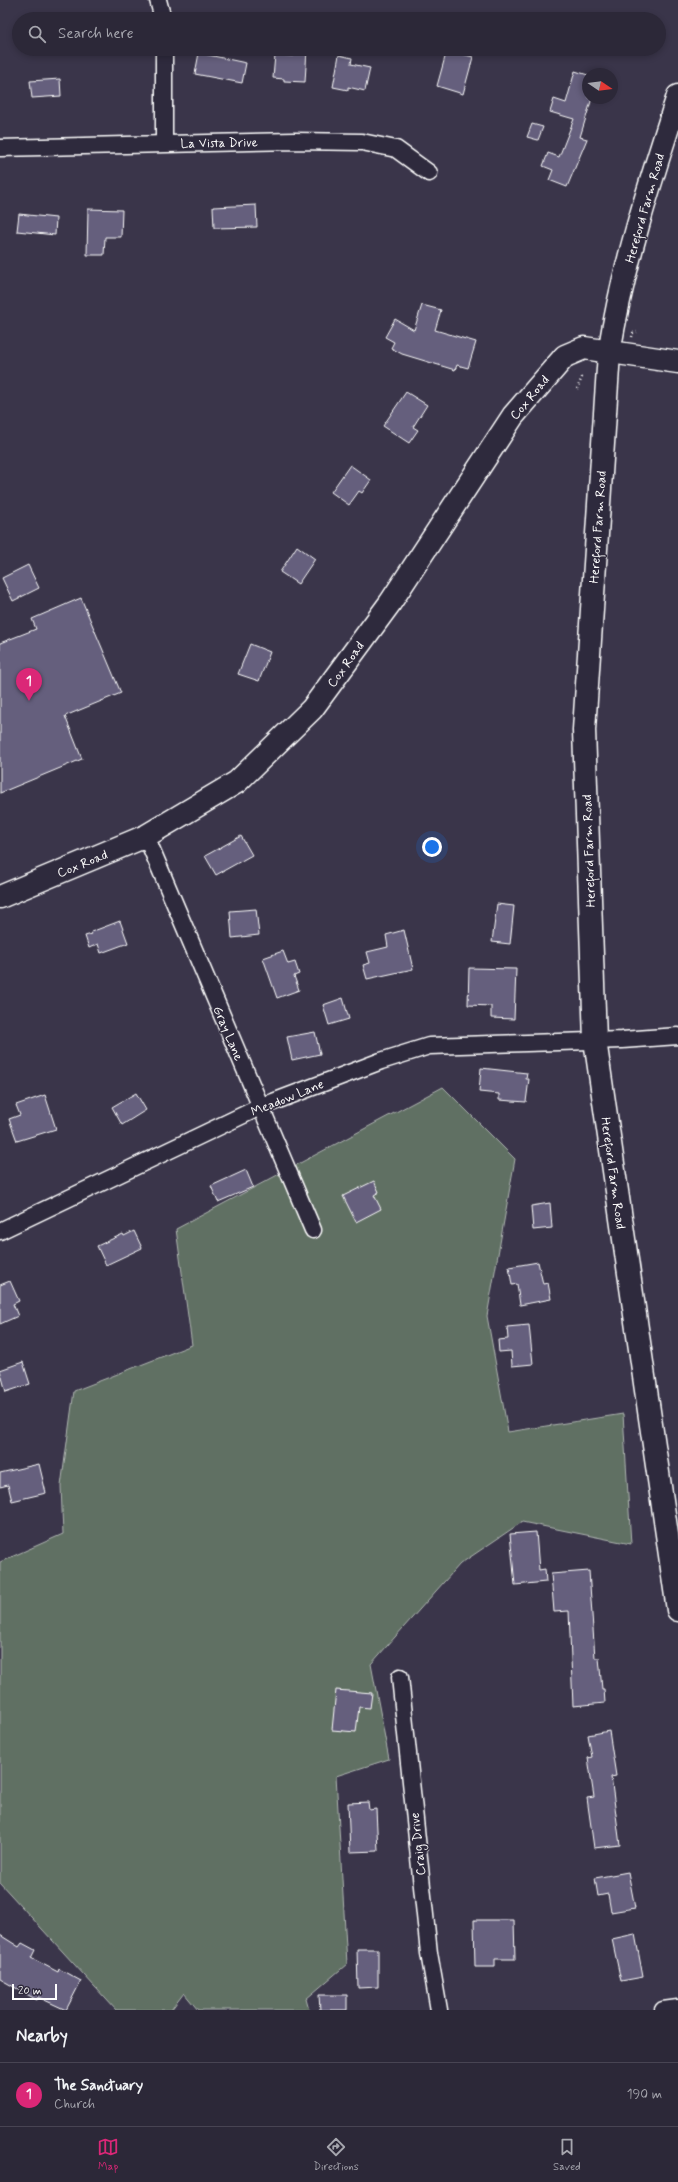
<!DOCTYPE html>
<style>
:root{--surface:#2c2838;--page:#383443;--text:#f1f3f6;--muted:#a6a6ae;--line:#484453;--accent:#db2777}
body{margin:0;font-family:Mynerve,sans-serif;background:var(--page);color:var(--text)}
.compass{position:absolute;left:582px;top:68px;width:36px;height:36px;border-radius:50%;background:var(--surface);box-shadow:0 2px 6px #0003;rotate:103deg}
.scale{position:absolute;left:12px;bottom:10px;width:45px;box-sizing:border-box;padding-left:4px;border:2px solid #fff;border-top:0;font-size:11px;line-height:14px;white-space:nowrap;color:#fff;-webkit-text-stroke:3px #2f2a3d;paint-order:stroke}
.you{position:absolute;left:432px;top:847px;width:14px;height:14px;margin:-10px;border:3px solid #fff;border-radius:50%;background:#1a73e8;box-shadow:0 0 0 6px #1a73e833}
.badge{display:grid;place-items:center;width:26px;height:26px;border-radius:50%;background:var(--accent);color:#fff;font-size:13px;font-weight:700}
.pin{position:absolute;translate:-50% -33px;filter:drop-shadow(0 1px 2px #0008)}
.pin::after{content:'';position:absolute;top:21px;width:14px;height:12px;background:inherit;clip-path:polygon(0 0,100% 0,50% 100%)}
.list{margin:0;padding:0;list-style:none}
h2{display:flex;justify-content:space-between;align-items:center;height:52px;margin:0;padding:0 16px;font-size:17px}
h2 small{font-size:13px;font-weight:400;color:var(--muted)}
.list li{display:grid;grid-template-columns:26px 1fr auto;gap:12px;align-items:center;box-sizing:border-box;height:64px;padding:0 16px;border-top:1px solid var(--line)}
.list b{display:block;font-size:15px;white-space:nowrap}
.list p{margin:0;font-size:13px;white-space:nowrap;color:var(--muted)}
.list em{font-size:13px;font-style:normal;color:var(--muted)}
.icon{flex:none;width:22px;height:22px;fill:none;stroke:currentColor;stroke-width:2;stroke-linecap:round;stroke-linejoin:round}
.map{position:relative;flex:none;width:678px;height:2010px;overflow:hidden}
.search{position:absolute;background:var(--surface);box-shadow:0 2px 6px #0003;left:12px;right:12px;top:12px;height:44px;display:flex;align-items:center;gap:10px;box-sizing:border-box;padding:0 14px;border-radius:22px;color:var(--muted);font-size:15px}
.sheet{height:116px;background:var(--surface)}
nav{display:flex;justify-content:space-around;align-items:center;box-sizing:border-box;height:56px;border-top:1px solid var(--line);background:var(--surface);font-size:11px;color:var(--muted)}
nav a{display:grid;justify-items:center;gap:2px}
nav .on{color:var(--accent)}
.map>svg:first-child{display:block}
.green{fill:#606f64;stroke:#b0b7b2}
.building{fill:#655f7d;stroke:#fff}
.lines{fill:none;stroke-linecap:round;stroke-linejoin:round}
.street-casing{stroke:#fff;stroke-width:19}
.secondary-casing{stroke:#fff;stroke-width:25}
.path{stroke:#fff;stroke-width:2.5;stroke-dasharray:1 3;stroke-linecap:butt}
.street{stroke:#2f2a3d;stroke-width:16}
.secondary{stroke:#2f2a3d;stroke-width:22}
.labels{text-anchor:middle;stroke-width:3;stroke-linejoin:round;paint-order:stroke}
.street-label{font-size:13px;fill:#fff;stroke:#2f2a3d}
</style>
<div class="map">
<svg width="678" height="2010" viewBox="0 0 678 2010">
<rect width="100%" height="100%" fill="#3a354a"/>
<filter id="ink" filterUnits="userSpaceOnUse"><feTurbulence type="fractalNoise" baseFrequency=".025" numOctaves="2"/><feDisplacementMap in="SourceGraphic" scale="8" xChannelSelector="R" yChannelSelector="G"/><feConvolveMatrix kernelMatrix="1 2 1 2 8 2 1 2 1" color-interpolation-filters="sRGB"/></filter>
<g filter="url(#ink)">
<polygon class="green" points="443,1087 515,1159 487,1316 508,1432 623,1414 631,1544 522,1522 460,1564 371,1664 389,1759 336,1776 347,1964 306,1999 309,2010 198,2010 184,1993 171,2010 116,2010 0,1883 0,1562 63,1534 61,1486 74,1391 192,1345 176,1229"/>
<g class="building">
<polygon points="295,49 307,49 305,82 284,81 284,79 273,78 275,55 294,56"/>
<polygon points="447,50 473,57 463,94 437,86"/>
<polygon points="199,53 246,63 242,83 195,74"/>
<polygon points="339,55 352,58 351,64 370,68 365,91 348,87 348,90 333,87"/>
<polygon points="575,71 588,75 588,98 592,98 580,137 587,139 567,187 549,180 553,170 543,166 548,153 559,157 574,119 550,112 554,99 566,103"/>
<polygon points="60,79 61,96 32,98 30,81"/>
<polygon points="532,124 543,127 538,140 527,137"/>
<polygon points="256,205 257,227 214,228 213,207"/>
<polygon points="88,209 122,210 121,237 105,237 104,255 87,255"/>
<polygon points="19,214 56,218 55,235 17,231"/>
<polygon points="422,305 441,310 435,330 476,342 468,368 457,365 455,370 402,354 391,348 394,342 385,337 395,319 414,330"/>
<polygon points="406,392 427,405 413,427 418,430 409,443 383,426"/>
<polygon points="350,465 371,480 362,493 359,491 349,505 331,492"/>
<polygon points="297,546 315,559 298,584 280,572"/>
<polygon points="28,565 39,588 13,601 2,578"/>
<polygon points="81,598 121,693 65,716 82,759 0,793 0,643 36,629 32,619"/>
<polygon points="250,644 270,652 259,681 238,674"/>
<polygon points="241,836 252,855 216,875 205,856"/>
<polygon points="497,904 514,906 510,944 492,942"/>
<polygon points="256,909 259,935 232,938 230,911"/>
<polygon points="120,921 128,943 101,953 98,944 89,948 85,936 92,934 91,932"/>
<polygon points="404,930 413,969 367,979 363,965 370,963 367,952 388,947 386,935"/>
<polygon points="283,951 288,964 295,962 299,974 294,976 299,990 277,998 263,958"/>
<polygon points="469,968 516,969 514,1019 491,1018 491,1006 468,1005"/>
<polygon points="343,998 349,1019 329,1025 323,1005"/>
<polygon points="315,1032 320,1054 292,1060 287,1037"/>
<polygon points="481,1068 527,1073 526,1079 529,1079 526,1102 499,1100 499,1094 479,1092"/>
<polygon points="136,1093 146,1110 122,1125 112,1107"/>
<polygon points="45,1095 56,1129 17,1141 9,1119 20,1115 16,1105"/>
<polygon points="246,1170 253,1187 218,1202 211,1186"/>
<polygon points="374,1181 379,1192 374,1195 381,1209 356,1222 343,1196"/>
<polygon points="550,1203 552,1228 533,1230 531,1206"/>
<polygon points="134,1231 142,1248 106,1265 97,1246 123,1234 124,1236"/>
<polygon points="538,1262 543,1284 548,1283 551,1299 520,1305 517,1284 512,1285 509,1267"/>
<polygon points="10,1281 19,1301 13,1304 18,1316 0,1324 0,1285"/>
<polygon points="529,1325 533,1364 512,1366 511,1351 499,1352 498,1340 508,1339 507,1327"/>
<polygon points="23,1362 30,1384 6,1392 0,1370"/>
<polygon points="39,1464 46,1493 12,1501 8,1485 0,1487 0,1473"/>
<polygon points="536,1532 539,1570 545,1569 546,1582 515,1585 510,1534"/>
<polygon points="589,1571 595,1658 599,1658 602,1689 604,1689 605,1703 573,1706 569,1611 554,1612 551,1574"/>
<polygon points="336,1690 372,1693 370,1708 359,1707 356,1732 332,1730"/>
<polygon points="609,1731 616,1776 611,1777 620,1845 594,1848 587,1798 594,1797 588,1758 592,1757 588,1735"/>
<polygon points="368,1802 369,1810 376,1809 378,1851 350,1852 348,1803"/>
<polygon points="628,1872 635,1908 611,1912 608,1894 598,1896 595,1878"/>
<polygon points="474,1920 514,1920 515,1959 495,1959 495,1967 475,1967"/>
<polygon points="635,1934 643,1977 621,1981 612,1939"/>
<polygon points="0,1935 19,1947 22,1943 35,1950 31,1958 58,1972 59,1969 81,1981 66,2010 38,1997 37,2000 0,1979"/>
<polygon points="357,1949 378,1949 378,1987 358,1988"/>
<polygon points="319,1995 347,1995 347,2010 320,2010"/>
</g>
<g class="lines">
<g class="street-casing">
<g id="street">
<polyline points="158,0 163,19"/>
<polyline points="164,143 164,49"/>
<polyline points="0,148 294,141 362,142 396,149 429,173"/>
<polyline points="146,836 313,1230"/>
<polyline points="0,1231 260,1107 381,1061 429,1046 622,1040 678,1036"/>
<polyline points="400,1677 429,1953 439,2010"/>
<polyline points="663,2010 678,2008"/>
</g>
</g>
<g class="secondary-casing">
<g id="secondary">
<path d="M678,96C651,180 623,265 609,353L584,730L595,1040L678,1610"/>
<polyline points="0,897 146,836 237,782 312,709 390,603 513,416 565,356 584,348 678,362"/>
</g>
</g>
<g class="path">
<polyline points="632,337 633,333 637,332"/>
<polyline points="577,389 583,375"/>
</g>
<use href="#street" class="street"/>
<use href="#secondary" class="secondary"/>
</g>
</g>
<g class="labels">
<g class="street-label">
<text transform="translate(219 142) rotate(-1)" y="5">La Vista Drive</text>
<text transform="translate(644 208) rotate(-74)" y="5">Hereford Farm Road</text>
<text transform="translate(529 397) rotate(-50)" y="5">Cox Road</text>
<text transform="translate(597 527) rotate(-86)" y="5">Hereford Farm Road</text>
<text transform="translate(345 664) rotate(-54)" y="5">Cox Road</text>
<text transform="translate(588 851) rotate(-92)" y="5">Hereford Farm Road</text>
<text transform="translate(82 863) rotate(-22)" y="5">Cox Road</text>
<text transform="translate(229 1033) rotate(67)" y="5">Gray Lane</text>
<text transform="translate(287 1097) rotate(-22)" y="5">Meadow Lane</text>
<text transform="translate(614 1173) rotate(82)" y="5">Hereford Farm Road</text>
<text transform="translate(417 1844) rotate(-96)" y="5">Craig Drive</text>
</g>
</g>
</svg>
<svg class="compass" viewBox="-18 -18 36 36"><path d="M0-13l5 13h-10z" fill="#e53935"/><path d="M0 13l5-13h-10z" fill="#a6a6ae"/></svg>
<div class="scale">20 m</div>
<div class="you"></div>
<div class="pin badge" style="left:29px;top:701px">1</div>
<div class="search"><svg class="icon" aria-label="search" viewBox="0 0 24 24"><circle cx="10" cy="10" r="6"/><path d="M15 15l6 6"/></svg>Search here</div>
</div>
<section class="sheet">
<h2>Nearby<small></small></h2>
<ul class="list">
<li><span class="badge">1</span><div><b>The Sanctuary</b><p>Church</p></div><em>190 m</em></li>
</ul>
</section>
<nav>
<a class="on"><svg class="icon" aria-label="map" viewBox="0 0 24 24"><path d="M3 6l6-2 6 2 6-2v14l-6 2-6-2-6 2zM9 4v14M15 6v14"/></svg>Map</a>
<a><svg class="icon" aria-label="directions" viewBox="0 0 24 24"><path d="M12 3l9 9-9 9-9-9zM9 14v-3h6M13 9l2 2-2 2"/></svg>Directions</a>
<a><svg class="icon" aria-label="saved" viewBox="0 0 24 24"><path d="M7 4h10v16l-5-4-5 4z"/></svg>Saved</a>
</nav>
